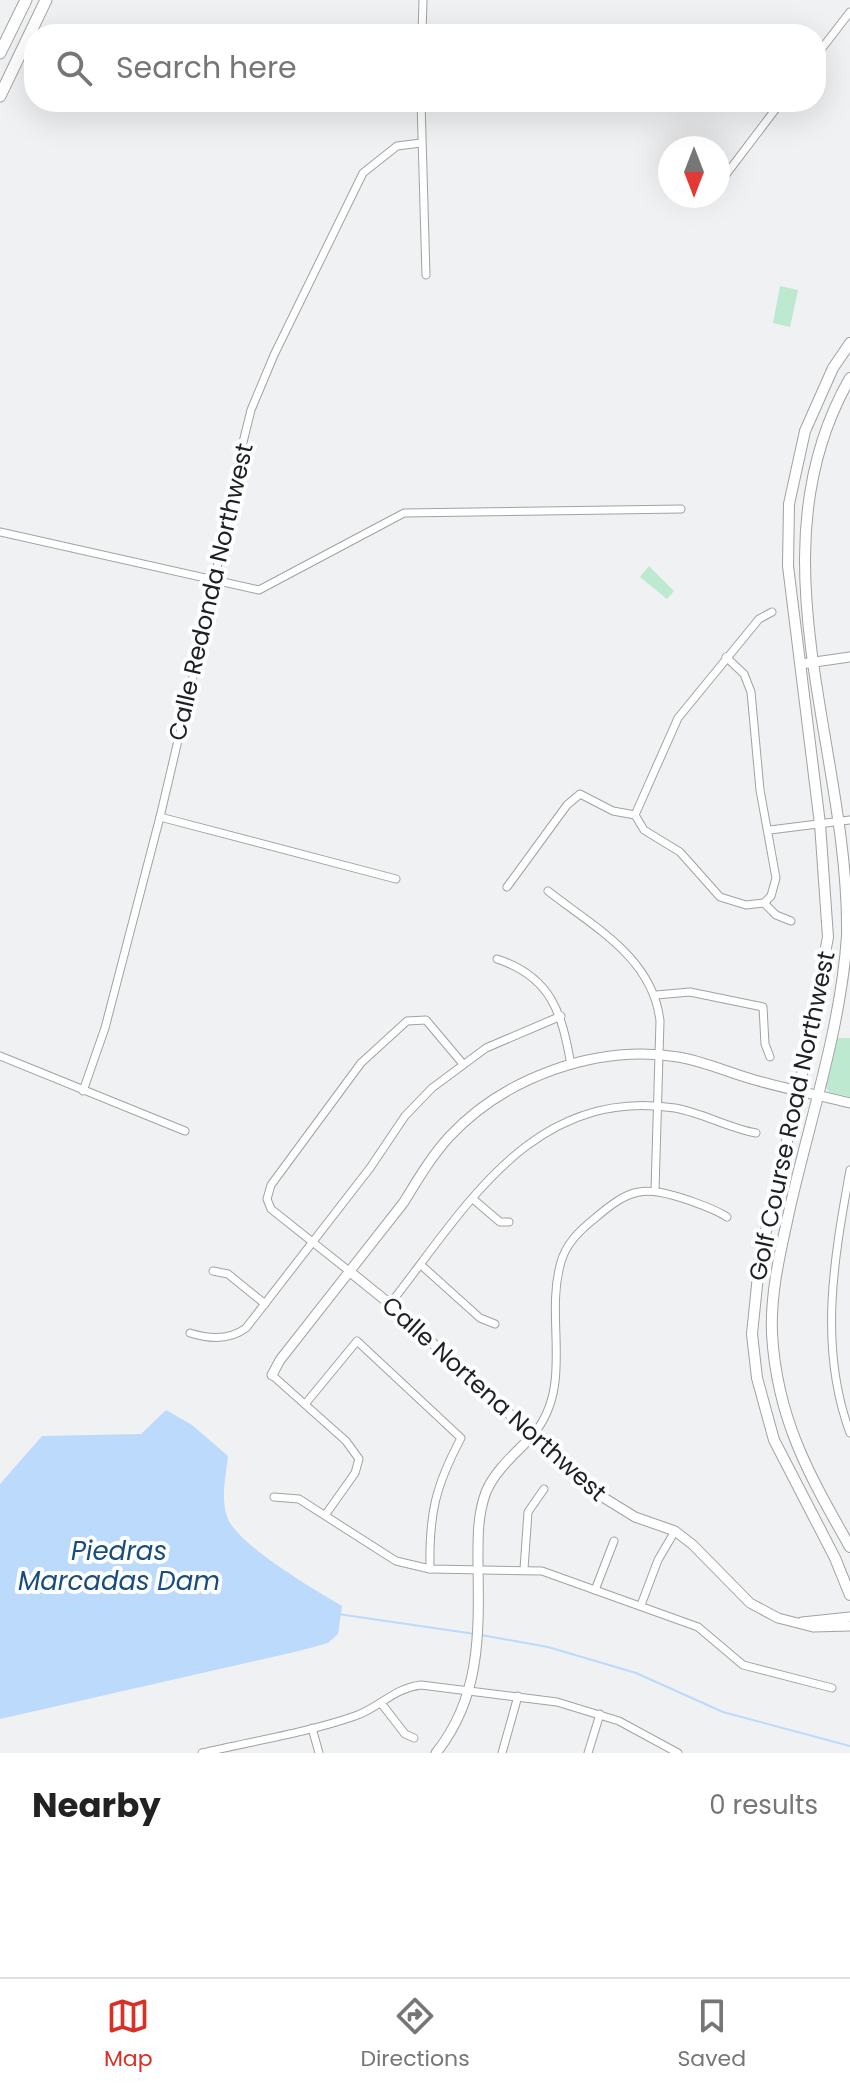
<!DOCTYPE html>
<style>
:root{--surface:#fff;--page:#f2f2f2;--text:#222;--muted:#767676;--line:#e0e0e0;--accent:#d93025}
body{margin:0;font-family:Poppins,sans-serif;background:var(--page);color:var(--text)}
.compass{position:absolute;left:658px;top:136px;width:72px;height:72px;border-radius:50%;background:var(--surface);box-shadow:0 8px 32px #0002;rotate:180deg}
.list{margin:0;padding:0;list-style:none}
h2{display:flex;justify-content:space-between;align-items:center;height:104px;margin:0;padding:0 32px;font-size:34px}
h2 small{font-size:26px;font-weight:400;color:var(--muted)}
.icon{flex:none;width:44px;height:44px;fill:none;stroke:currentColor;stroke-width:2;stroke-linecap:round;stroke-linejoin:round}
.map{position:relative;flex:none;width:850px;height:1753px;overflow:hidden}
.search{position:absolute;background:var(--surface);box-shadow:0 8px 32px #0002;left:24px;right:24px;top:24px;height:88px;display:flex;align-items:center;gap:20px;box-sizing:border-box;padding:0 28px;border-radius:32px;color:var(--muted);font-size:30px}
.sheet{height:224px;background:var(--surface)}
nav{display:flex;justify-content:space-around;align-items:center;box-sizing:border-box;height:112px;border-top:2px solid var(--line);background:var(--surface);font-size:22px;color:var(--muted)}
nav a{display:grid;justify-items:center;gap:4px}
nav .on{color:var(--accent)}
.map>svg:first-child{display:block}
.green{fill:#bce9cf}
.water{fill:#bcdafb}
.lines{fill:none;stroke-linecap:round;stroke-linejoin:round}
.stream{stroke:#bcdafb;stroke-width:2}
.minor-casing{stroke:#a1a2a3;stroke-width:9}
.tertiary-casing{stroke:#a1a2a3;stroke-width:11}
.secondary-casing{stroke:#a1a2a3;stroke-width:12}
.primary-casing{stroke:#a1a2a3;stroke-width:13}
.minor{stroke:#fff;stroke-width:7}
.tertiary{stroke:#fff;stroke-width:9}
.secondary{stroke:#fff;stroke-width:10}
.primary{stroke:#fff;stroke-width:11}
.labels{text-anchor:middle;stroke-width:8;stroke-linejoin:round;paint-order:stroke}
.street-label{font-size:24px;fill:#1f1f20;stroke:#fdfeff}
.water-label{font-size:26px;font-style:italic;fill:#194c7e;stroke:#fdfeff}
</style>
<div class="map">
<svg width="850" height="1753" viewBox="0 0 850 1753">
<rect width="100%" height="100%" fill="#f0f1f2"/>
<g class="green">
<polygon points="780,286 798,290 790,327 773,323"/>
<polygon points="649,566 674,591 667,599 640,577"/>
<polygon points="834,1038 850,1038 850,1097 829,1092 824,1085"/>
</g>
<path class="water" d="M166,1410L192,1425L228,1456C226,1476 220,1500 228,1519C240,1546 315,1590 342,1606L338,1634L328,1643L299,1651L0,1719V1484L42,1436L141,1434Z"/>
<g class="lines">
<g class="stream">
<polyline points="338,1614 475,1634"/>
<polyline points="481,1635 548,1647 636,1673 723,1712 850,1746"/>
</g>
<g class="minor-casing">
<g id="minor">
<polyline points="422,34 423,0"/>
<polyline points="816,56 850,12"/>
<polyline points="421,102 426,275"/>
<polyline points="718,185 781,102"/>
<polyline points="0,532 259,590 404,513 681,509"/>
<polyline points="726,657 744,674 751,692 760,790 776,878 771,896 764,903"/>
<polyline points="635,815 678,718 759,619 772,612"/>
<polyline points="160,817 396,879"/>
<polyline points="770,830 850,820"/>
<polyline points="507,887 567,805 580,794 613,811 635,815 644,830 680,852 720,897 746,905 764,903 776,915 791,921"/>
<path d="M548,891C594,927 653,958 660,1021L655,1190"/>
<path d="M497,959C552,977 562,1014 571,1065"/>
<polyline points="656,995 690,992 763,1007 765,1044 770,1057"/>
<polyline points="0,1056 185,1131"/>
<polyline points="83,1091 105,1028 160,817 215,583 224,519 251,410 274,355 363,173 397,146 421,143"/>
<path d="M850,1170C834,1259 818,1346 850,1433"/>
<polyline points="473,1199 500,1222 509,1222"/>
<polyline points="421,1265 480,1318 495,1324"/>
<polyline points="213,1271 228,1274 265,1304"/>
<polyline points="349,1271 271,1209 267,1199 271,1185 361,1063 407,1021 426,1020 463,1064"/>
<path d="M390,1304C465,1209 532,1086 675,1108C703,1113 728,1128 756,1133"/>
<path d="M190,1333C209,1339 230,1340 246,1328L370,1168L405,1116L432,1088L486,1048L561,1016"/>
<polyline points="272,1375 346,1441 359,1459 355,1473 326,1514"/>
<path d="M306,1403L357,1341L461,1438C435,1487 429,1514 430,1569"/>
<path d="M533,1435C575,1385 544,1320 561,1262C566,1244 579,1231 594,1219C630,1188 643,1185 688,1200C702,1205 715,1209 727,1217"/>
<polyline points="274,1497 299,1499 396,1561 430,1569 542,1571 698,1627 743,1665 832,1688"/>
<polyline points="524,1569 528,1512 544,1489"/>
<polyline points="595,1590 614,1541"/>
<polyline points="641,1605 658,1560 675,1531"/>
<polyline points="381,1703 405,1734 414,1738"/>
<polyline points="312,1728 319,1753"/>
<path d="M202,1753C253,1741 306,1733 355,1716C379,1708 394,1688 421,1685L557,1702L619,1721L678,1753"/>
<polyline points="502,1753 518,1696"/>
<polyline points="588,1753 600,1714"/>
</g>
</g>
<g class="tertiary-casing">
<g id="tertiary">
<polyline points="801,664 850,657"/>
<polyline points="349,1271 390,1304 593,1491 635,1517 675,1531 693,1545 750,1603 778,1618 813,1627 850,1626"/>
<path d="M272,1375L280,1360L404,1202C418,1179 431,1157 449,1137C505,1077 597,1044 678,1057C704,1061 729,1073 755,1080C786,1089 818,1095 850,1103"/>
<polyline points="802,1622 850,1617"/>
<path d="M436,1753C481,1697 479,1633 478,1565C478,1540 477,1516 486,1492C495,1470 517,1452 533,1435"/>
</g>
</g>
<g class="secondary-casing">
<g id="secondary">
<polyline points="850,343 833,368 805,431 789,504 788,566 820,824 828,937 799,1090 760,1256 752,1334 757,1378 774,1440 835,1558 850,1595"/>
<path d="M850,378C749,554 850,750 847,936C841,1026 811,1116 791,1203C782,1245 770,1290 772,1334C777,1419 809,1475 850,1547"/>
</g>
</g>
<g class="primary-casing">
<g id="primary">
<polyline points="0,53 26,0"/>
<polyline points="0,96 46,0"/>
</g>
</g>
<use href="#minor" class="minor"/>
<use href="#tertiary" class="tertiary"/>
<use href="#secondary" class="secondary"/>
<use href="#primary" class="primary"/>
</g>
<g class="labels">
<g class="street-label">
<text transform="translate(211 592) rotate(-77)" y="8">Calle Redonda Northwest</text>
<text transform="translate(792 1116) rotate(-78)" y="8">Golf Course Road Northwest</text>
<text transform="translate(494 1399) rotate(42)" y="8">Calle Nortena Northwest</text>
</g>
<g class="water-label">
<text x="119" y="1560">Piedras<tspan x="119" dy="30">Marcadas Dam</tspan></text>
</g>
</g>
</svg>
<svg class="compass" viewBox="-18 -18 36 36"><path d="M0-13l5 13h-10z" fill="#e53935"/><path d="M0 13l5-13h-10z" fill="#767676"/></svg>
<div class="search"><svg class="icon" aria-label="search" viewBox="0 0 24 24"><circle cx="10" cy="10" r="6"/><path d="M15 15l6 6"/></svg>Search here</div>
</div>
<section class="sheet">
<h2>Nearby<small>0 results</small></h2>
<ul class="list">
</ul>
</section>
<nav>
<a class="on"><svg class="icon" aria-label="map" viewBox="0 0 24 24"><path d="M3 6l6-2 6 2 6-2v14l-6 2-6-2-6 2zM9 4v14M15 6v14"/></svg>Map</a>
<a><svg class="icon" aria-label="directions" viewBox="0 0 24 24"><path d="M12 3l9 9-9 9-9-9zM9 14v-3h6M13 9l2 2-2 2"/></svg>Directions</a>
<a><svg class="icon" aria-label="saved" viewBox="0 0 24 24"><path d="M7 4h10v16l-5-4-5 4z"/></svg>Saved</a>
</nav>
